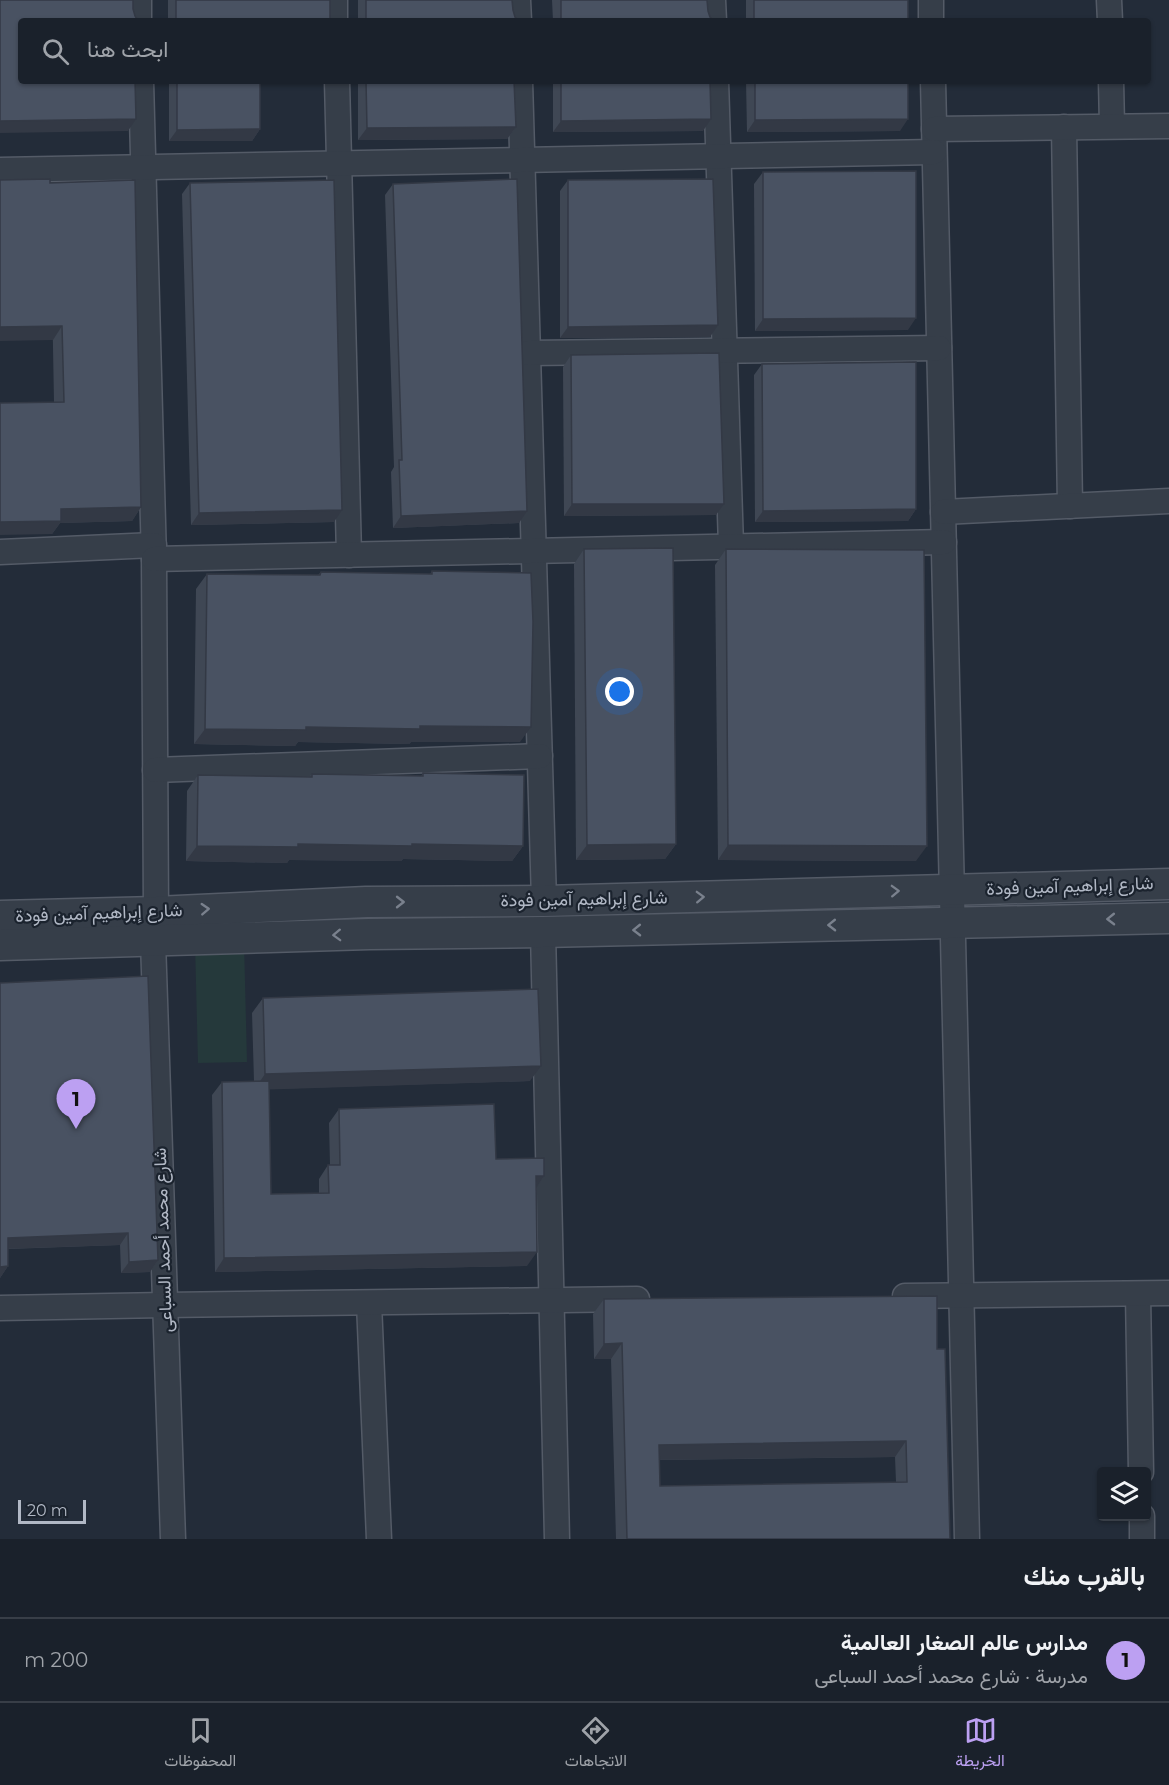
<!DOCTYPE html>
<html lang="ar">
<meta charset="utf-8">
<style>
:root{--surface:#1a212b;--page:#232933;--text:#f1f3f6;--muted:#9fa3a9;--line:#383e47;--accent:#bca0f2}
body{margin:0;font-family:Montserrat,Vazirmatn,sans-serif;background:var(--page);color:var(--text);direction:rtl}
.controls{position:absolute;right:18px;bottom:18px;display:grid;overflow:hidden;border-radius:6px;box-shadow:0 2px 4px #0004}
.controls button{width:54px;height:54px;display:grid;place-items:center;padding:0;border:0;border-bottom:2px solid var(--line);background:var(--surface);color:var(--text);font:30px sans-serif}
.scale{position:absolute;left:18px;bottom:15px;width:68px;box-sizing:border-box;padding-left:6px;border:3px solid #b1b8c5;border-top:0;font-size:16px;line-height:21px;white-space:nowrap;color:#b1b8c5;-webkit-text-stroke:4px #1b232e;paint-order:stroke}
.you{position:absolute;left:620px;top:692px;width:21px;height:21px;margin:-15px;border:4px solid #fff;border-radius:50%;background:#1a73e8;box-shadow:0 0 0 9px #1a73e833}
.badge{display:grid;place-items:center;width:39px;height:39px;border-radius:50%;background:var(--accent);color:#111;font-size:20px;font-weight:700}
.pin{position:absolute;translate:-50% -50px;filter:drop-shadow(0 2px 3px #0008)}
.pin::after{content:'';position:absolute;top:32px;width:21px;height:18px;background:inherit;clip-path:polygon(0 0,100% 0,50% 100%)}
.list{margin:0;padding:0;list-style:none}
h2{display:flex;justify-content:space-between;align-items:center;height:78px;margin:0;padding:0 24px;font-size:26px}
h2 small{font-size:20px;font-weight:400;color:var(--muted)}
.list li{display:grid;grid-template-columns:39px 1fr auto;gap:18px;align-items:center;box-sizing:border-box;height:84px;padding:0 24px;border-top:2px solid var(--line)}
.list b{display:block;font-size:22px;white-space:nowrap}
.list p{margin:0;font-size:20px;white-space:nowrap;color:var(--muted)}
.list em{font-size:20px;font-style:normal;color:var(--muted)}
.icon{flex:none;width:33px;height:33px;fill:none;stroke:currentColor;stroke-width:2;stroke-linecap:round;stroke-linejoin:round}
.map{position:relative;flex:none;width:1169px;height:1539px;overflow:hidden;direction:ltr}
.search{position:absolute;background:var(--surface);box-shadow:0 2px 4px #0004;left:18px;right:18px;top:18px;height:66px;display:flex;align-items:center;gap:15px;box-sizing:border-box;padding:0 21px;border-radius:6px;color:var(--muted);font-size:22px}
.sheet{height:162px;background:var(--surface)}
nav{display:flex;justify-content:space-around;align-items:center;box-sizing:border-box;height:84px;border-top:2px solid var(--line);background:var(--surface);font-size:16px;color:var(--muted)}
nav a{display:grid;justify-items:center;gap:3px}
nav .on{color:var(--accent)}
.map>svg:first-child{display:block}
.green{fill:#25393b}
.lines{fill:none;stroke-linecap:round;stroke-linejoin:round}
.minor-casing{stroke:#545b67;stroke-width:27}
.tertiary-casing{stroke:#545b67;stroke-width:33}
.minor{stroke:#363e49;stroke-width:24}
.tertiary{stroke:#363e49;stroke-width:30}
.wall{fill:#3f4754;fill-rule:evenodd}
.shaded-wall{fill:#333945}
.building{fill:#495262;stroke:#333945;stroke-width:1.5;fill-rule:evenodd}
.oneway{stroke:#7a818d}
.labels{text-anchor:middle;stroke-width:4.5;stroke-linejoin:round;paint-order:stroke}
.street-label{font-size:18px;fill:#b1b8c5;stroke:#1b232e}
</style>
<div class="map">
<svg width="1169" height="1539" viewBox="0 0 1169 1539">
<rect width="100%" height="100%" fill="#232c39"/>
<polygon class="green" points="244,942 247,1062 198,1063 195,943"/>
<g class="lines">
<g class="minor-casing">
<g id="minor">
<polyline points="139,0 139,21"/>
<polyline points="335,0 335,21"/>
<polyline points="518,0 519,21"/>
<polyline points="713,0 714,21"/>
<polyline points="931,0 931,21"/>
<polyline points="1109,0 1110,21"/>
<polyline points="141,81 154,559 156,912"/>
<polyline points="337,81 349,555"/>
<polyline points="520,81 544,901"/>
<polyline points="716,81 731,546"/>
<polyline points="933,81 967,1539"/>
<polyline points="1111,81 1112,126"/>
<polyline points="1064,127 1070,506"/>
<polyline points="934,129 1169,126"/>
<polyline points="0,170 934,152"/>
<polyline points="528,353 939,348"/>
<polyline points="943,512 1169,501"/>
<polyline points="0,552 154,545"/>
<polyline points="154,559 944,542"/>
<polyline points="155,770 540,756"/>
<polyline points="543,932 557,1539"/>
<polyline points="153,941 173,1539"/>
<polyline points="1138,1294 1141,1472"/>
<polyline points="905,1296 1169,1293"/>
<polyline points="369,1303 379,1539"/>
<polyline points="0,1308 165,1305 637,1299"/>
<polyline points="1142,1516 1142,1539"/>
</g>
</g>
<g class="tertiary-casing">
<g id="tertiary">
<polyline points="0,916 156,912 366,902 544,901 1169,884"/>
<polyline points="0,945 369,934 543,932 1169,918"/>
</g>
</g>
<use href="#minor" class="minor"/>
<use href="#tertiary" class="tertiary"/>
</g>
<g class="wall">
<rect x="168" y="0" width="162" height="21"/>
<polygon points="358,0 512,0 513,10 515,17 519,21 358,21"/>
<polygon points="552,0 707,0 708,11 710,17 714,21 553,21"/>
<rect x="746" y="0" width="162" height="21"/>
<polygon points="169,81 260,81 260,129 252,141 169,141"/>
<polygon points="358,81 514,81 516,127 507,139 358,140"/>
<polygon points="553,81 710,81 703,131 553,132"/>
<polygon points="746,81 908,81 900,131 747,132"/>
<polygon points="763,172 908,330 755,331 754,184"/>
<polygon points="568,180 710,337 560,338 560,191"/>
<polygon points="50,183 141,507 132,521 60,523 52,534 54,402"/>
<polygon points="190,183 334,522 191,525 182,194"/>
<polygon points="393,184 519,523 393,528 391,472 394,467 385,195"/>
<polygon points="571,355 716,515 564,516 563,367"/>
<polygon points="762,364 916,509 908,521 755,522 754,375"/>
<polygon points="584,549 676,844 665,859 576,860 574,564"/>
<polygon points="726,549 925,753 916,861 718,860 715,565"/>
<polygon points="432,571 520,742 411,742 409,744 298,742 295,746 194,744 196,589 207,574 318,575 321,572 430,574"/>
<polygon points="423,773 523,846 512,861 403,859 401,861 289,860 287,863 186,861 187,791 198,775 309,777 312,774 421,776"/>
<polygon points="0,983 158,1260 150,1272 121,1273 120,1245 8,1249 8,1266 0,1278"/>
<polygon points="263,998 530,1081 269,1089 271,1194 319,1193 319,1179 328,1165 330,1165 329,1123 339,1109 496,1159 544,1176 536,1188 527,1266 215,1272 212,1095 222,1082 254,1081 252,1013"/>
<path d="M604,1299L937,1349L950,1539H616L611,1359H594L593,1314ZM895,1457L896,1482L660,1486L659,1460Z"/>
</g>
<g class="shaded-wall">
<polygon points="136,119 128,131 0,133 0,121"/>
<polygon points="711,119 703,131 553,132 561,121"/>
<polygon points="908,119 900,131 747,132 755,120"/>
<polygon points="516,127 507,139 358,140 367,128"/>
<polygon points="260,129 252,141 169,141 177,130"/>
<polygon points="916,318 908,330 755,331 763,319"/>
<polygon points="718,325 710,337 560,338 568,327"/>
<polygon points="62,326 53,340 0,341 0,327"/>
<polygon points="572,504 724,504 716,515 564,516"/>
<polygon points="141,507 132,521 60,523 52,534 0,535 0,522 61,509"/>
<polygon points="916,509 908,521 755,522 763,511"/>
<polygon points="342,510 334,522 191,525 199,513"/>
<polygon points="527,511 519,523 393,528 401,516"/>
<polygon points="420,726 531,727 520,742 411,742 409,744 298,742 295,746 194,744 205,729"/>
<polygon points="298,844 412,844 523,846 512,861 403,859 401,861 289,860 287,863 186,861 197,846"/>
<polygon points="676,844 665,859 576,860 587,845"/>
<polygon points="728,845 927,846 916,861 718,860"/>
<polygon points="541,1066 530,1081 254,1090 265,1074"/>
<polygon points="536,1176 544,1176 535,1190"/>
<polygon points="128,1233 120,1245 0,1249 8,1238"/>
<polygon points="537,1252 527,1266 215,1272 224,1258"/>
<polygon points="158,1260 150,1272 121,1273 129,1262"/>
<polygon points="8,1266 0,1278 0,1267"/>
<polygon points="622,1343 611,1359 594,1359 604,1344"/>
<polygon points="906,1441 895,1457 648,1460 659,1445"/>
</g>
<g class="building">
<polygon points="0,0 133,0 133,9 135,16 138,21 21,21 21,81 135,81 136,119 0,121"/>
<rect x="176" y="0" width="154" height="21"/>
<polygon points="366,0 512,0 513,10 515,17 519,21 366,21"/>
<polygon points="561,0 707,0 708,11 710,17 714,21 561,21"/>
<rect x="754" y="0" width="154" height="21"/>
<polygon points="177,81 260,81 260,129 177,130"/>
<polygon points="366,81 514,81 516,127 367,128"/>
<polygon points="561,81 710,81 711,119 561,121"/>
<polygon points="755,81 908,81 908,119 755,120"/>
<polygon points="916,171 916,318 763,319 763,172"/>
<polygon points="50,179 50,183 135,180 141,507 61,509 61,521 0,522 0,403 64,402 62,326 0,327 0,180"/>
<polygon points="517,179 527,511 401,516 399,460 402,460 393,184"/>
<polygon points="713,179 718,325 568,327 568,180"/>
<polygon points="334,180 342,510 199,513 190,183"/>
<polygon points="719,353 724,504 572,504 571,355"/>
<polygon points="916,362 916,509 763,511 762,364"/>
<polygon points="673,548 676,844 587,845 584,549"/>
<polygon points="726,549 924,550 927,846 728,845"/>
<polygon points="432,571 531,573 533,622 531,727 420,726 420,729 306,727 306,730 205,729 207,574 320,575 321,572 432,574"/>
<polygon points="423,773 524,775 523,846 412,844 412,846 298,844 298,847 197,846 198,775 312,777 312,774 423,776"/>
<polygon points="148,976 158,1260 129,1262 128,1233 8,1238 8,1266 0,1267 0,983"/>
<polygon points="538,989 541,1066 265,1074 263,998"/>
<polygon points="269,1081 271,1194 329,1193 328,1165 340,1165 339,1109 494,1104 496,1159 544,1158 544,1176 536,1176 537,1252 224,1258 222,1082"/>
<path d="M937,1296V1349H945L950,1539H627L622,1343L604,1344V1299ZM906,1441L907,1482L660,1486L659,1445Z"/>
</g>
<defs><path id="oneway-chevron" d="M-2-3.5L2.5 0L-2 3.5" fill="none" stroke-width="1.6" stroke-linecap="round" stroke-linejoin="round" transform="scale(1.5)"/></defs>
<g class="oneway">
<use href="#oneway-chevron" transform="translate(895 891) rotate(-2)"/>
<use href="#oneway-chevron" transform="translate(700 897) rotate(-2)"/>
<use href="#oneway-chevron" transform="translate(400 902)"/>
<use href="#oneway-chevron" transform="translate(205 909) rotate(-3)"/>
<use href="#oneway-chevron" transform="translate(1111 919) rotate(179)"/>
<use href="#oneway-chevron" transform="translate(832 925) rotate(179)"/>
<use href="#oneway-chevron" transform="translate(637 930) rotate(179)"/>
<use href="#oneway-chevron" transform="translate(337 935) rotate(178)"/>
</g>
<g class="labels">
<g class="street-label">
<text transform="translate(1070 886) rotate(-2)" y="6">شارع إبراهيم آمين فودة</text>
<text transform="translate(584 899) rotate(-1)" y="6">شارع إبراهيم آمين فودة</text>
<text transform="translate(99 913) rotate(-2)" y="6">شارع إبراهيم آمين فودة</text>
<text transform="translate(163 1240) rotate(-92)" y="6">شارع محمد أحمد السباعى</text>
</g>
</g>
</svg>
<div class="controls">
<button><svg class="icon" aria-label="layers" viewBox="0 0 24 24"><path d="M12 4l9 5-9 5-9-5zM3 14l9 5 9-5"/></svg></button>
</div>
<div class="scale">20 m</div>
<div class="you"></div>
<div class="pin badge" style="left:76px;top:1129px">1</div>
<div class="search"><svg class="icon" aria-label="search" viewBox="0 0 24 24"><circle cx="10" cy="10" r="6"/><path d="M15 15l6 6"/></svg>ابحث هنا</div>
</div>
<section class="sheet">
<h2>بالقرب منك<small></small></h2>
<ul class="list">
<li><span class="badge">1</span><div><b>مدارس عالم الصغار العالمية</b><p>مدرسة · شارع محمد أحمد السباعى</p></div><em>200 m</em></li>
</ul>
</section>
<nav>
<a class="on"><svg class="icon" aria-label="map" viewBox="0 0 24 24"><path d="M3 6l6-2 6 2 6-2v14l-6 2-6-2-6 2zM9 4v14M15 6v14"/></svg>الخريطة</a>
<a><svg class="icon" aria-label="directions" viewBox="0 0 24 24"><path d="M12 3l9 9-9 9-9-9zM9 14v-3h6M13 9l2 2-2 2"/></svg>الاتجاهات</a>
<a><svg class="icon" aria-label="saved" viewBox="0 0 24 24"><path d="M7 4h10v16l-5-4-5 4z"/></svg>المحفوظات</a>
</nav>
